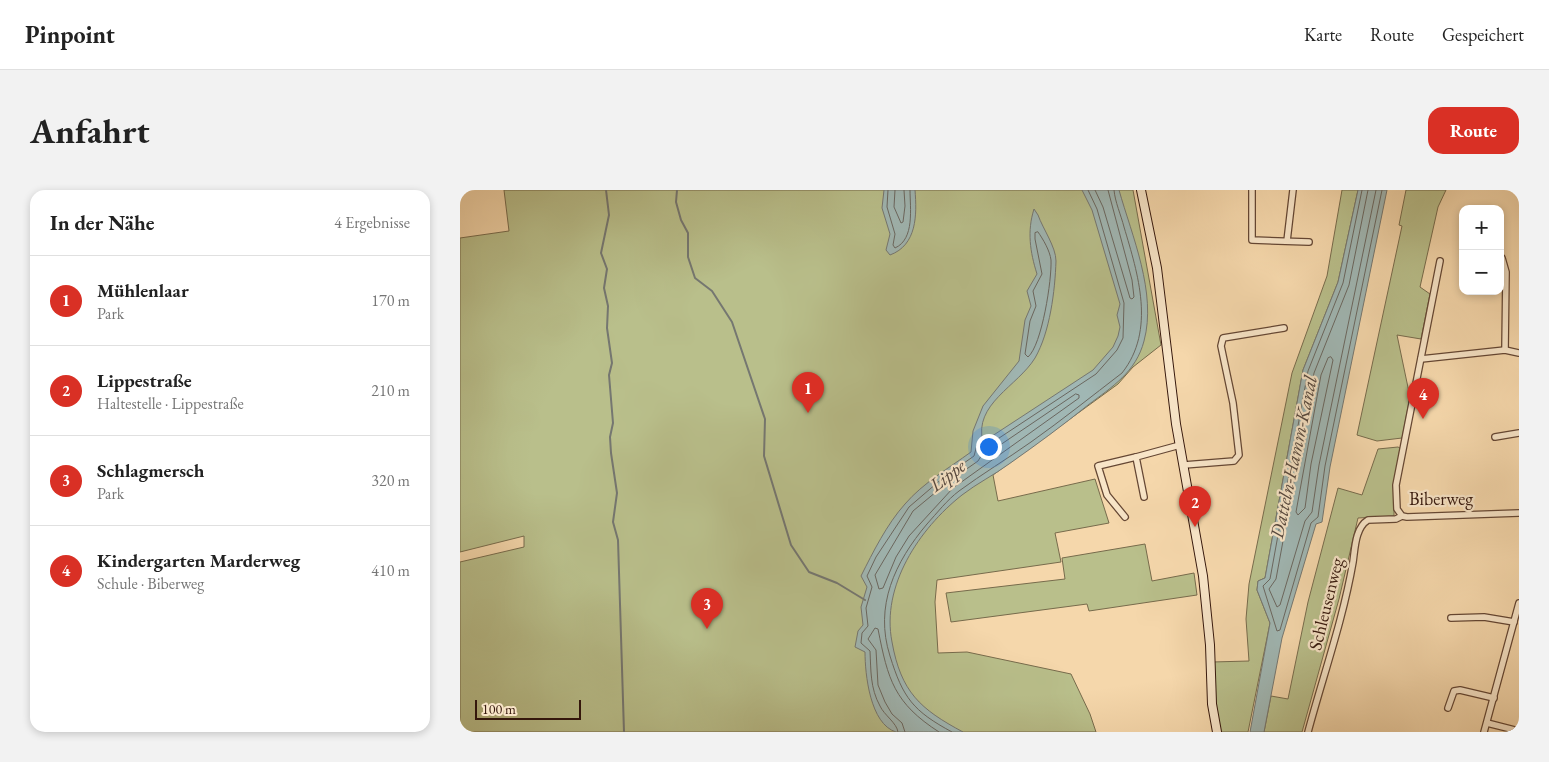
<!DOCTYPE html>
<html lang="de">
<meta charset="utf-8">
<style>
:root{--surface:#fff;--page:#f2f2f2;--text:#222;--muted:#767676;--line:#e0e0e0;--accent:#d93025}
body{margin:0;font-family:"EB Garamond",serif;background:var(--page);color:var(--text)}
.controls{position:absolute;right:15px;top:15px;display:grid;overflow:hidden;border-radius:10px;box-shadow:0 2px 8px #0003}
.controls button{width:45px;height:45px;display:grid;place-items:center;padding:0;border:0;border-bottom:1px solid var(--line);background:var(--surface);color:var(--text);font:25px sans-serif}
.scale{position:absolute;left:15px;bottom:12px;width:106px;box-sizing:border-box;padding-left:5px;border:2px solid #35170c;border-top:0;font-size:14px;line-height:18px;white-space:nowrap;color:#35170c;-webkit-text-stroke:4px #f8e5c8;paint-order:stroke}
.you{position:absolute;left:528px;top:256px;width:18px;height:18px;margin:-12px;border:4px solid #fff;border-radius:50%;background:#1a73e8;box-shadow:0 0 0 8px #1a73e833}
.badge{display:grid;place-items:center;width:32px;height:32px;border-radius:50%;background:var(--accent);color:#fff;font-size:16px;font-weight:700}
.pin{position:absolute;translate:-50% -41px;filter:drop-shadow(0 1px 2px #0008)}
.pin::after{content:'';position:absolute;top:26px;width:18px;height:15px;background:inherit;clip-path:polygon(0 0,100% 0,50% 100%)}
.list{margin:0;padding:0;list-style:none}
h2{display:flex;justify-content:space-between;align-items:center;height:65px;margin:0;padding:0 20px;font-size:21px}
h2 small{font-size:16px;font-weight:400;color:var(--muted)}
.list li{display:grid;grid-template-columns:32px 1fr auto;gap:15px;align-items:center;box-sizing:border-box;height:90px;padding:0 20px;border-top:1px solid var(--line)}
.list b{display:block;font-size:19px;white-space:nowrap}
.list p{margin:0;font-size:16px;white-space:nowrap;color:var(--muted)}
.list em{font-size:16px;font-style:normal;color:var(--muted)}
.map{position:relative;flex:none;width:1059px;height:542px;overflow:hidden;border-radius:15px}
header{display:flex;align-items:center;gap:30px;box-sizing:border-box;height:70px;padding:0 25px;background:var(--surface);border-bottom:1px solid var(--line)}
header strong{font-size:24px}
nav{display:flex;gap:28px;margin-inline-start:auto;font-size:18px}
.intro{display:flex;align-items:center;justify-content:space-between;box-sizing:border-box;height:120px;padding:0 30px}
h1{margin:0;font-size:35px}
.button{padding:12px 22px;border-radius:15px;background:var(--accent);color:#fff;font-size:18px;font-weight:700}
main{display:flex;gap:30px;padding:0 30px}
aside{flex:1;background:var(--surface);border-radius:15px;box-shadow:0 2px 8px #0003}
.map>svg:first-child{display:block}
.green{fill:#b9bf8b;stroke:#776b4c}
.water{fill:#a0b7b4;stroke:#757771}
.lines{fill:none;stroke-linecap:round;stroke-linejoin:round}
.shore{stroke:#6a6760;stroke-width:1}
.stream{stroke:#757771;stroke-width:2}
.minor-casing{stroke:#654734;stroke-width:8}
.secondary-casing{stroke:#35170c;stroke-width:10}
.minor{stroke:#f8e5c8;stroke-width:5.5}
.secondary{stroke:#f8e5c8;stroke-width:8}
.labels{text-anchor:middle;stroke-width:4.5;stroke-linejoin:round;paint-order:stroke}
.street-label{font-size:18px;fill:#35170c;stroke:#f8e5c8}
.water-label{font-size:19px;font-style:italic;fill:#55473e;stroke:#f8e5c8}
</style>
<header>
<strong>Pinpoint</strong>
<nav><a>Karte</a><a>Route</a><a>Gespeichert</a></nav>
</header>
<div class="intro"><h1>Anfahrt</h1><a class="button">Route</a></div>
<main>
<aside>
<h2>In der Nähe<small>4 Ergebnisse</small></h2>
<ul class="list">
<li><span class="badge">1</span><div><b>Mühlenlaar</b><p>Park</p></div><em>170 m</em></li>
<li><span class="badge">2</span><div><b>Lippestraße</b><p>Haltestelle · Lippestraße</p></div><em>210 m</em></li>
<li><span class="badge">3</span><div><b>Schlagmersch</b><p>Park</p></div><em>320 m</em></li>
<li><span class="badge">4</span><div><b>Kindergarten Marderweg</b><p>Schule · Biberweg</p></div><em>410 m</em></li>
</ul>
</aside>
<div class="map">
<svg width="1059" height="542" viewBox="0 0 1059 542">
<rect width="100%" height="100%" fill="#f5d7ab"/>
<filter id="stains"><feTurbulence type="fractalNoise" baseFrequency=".004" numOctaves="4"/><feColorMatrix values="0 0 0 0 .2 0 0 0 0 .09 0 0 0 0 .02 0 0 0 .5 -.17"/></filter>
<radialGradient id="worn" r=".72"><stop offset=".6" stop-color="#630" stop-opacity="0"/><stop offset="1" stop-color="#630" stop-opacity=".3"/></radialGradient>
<g class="green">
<polygon points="44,0 673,0 701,155 673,177 658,194 533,285 538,311 635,289 649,333 595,343 601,372 477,390 475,412 478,463 507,462 611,484 630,524 636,542 0,542 0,372 64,357 64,346 0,362 0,48 49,41"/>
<polygon points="882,0 898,0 878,92 843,180 805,388 798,391 797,400 810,433 788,542 758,542 752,472 789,471 786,429 789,394 832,183 867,86"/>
<polygon points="946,0 986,0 978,17 960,97 970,104 961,149 937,145 950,207 942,248 917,251 897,245 942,36 939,35"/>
<polygon points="938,257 940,258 934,295 934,326 898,328 879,409 842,542 804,542 811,506 828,509 848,412 878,298 902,305 918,259"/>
<polygon points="685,354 692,391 734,383 737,405 629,421 627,414 491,432 486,403 605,389 602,368"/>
</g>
<g class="water">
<path d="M424,0H455C457,25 457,55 430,65L426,60L430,44L422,18Z"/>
<path d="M622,0H659C672,46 697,103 684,151C676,182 652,197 628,215C602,236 576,255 549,274C534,285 516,294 502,305C459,339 421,396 432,452C441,502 460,519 503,542C489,542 447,542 436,542C410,534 405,484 405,462L395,457L398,441L403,435L401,417L407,397L401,386C413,362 427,334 445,314C463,293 489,278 511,262L513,241L523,216L559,171L565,130L571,116L567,101L577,84C570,62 567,41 574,19L578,25C583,39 596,57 596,71C595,101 590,142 575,168C558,196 513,214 523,252L633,180L653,157L658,146L660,137L657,125L660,114L632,20Z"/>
<polygon points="898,0 927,0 870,277 862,332 856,334 822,448 804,542 790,542 810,433 797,400 798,391 805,388 843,180 878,92"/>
</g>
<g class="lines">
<g class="shore">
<path d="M428,0L427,17L435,44L433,55L435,58C455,49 450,18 450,0"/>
<polyline points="435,0 434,17 441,33 443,32 445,16 444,0"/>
<polyline points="635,0 643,17 670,108 672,109 674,107 672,90 648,0"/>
<polyline points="902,0 883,93 848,181 810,389 803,396 817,441 820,440 851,333 858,327 865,276 922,0"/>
<polyline points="908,0 889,95 854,183 816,389 809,399 817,417 820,415 845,331 852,322 859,275 916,0"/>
<path d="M578,42C583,49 590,61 591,70C592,89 582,155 568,167L565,164L570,131L576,116L573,101L582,84L575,49V43Z"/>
<polygon points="871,167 873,170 851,274 845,318 838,325 836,322 861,185 868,168"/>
<polygon points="616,204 619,205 619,208 493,298 449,346 436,367 423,398 419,399 415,385 453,321 488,292 518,271 523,263 531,261"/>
<path d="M438,542C437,533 424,525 420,516C410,498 411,480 410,461L401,453L402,443L408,436L406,418L412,397L407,386L416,367L449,317L484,287L514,266L517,255L527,256L636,184L657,160L663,148L664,113L637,19L628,0"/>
<path d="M445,542L442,533L432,524L425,512L418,495L416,460L408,449L415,438L418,439C428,490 434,513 479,542"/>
<path d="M492,542C453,521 443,508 430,466C414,416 435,372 467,334C477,323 487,310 499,301C522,284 547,269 571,252C602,230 632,206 662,183C696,140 678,84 664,37C661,25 655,12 654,0"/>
</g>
<g class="stream">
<polyline points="146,0 149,25 141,63 147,79 144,98 148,116 147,138 152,173 149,185 153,233 150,247 151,263 157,303 153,332 158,350 164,542"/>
<polyline points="217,0 216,12 221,30 228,43 228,67 235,88 252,101 272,132 305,229 304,266 331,355 349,382 377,393 405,410"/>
</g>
<g class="minor-casing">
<g id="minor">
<polyline points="792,0 792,50 849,52"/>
<polyline points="827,51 833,0"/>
<polyline points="1042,68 1046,82 1045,160"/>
<polyline points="980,71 936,295 937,319 942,326 947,327 1059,323"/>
<polyline points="961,169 1045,160 1059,163"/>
<polyline points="1035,247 1059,243"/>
<polyline points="724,275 774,271 779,265 773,213 761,156 763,148 824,138"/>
<polyline points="684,307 676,267 720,255"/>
<polyline points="665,327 647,305 638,276 676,267"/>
<polyline points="991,428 1024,427 1054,432"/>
<polyline points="988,518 994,501 1000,500 1034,508"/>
<polyline points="1027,533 1059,541"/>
<path d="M848,542C863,486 883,430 893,372C895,359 895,338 908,330L936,329L942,326"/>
<polyline points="1024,542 1059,413"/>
</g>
</g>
<g class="secondary-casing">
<polyline id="secondary" points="681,0 697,78 716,234 743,386 750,455 752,514 757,542"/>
</g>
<use href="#minor" class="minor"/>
<use href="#secondary" class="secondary"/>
</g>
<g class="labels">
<g class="street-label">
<text x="981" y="315">Biberweg</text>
<text transform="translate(866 414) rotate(-76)" y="6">Schleusenweg</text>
</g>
<g class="water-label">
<text transform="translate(833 267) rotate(-78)" y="7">Datteln-Hamm-Kanal</text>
<text transform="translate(487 285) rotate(-37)" y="7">Lippe</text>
</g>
</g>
<rect width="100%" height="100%" filter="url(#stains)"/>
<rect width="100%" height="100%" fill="url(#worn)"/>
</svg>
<div class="controls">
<button>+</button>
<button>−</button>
</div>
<div class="scale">100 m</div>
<div class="you"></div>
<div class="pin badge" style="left:348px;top:223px">1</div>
<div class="pin badge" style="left:735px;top:337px">2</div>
<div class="pin badge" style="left:247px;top:439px">3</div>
<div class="pin badge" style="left:963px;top:229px">4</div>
</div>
</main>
